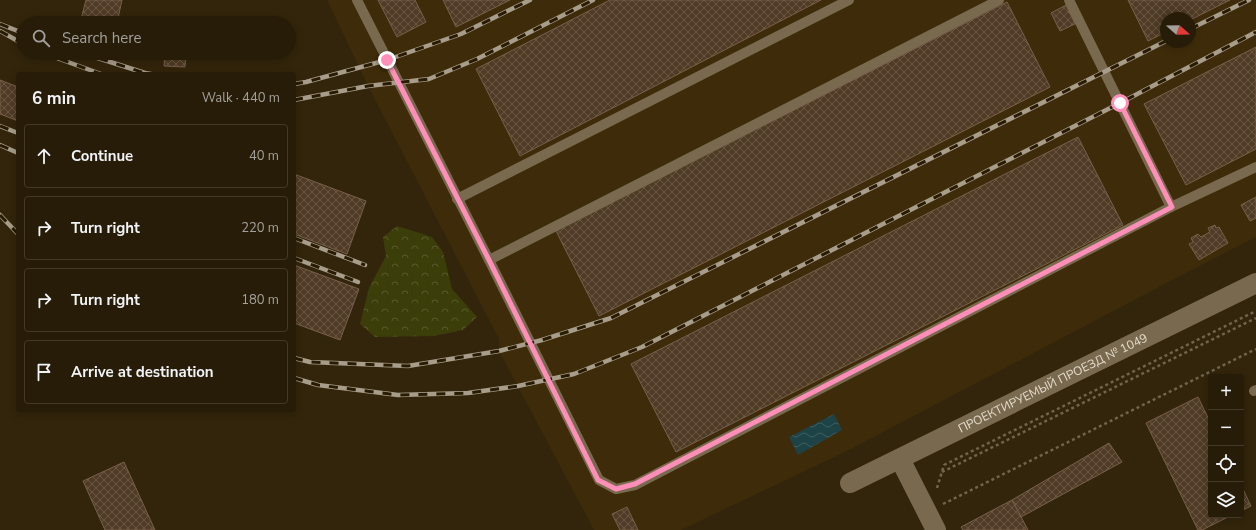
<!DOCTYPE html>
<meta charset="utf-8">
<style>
:root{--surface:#261c08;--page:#2e2512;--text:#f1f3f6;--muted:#a4a19c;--line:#423a29}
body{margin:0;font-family:"Nunito Sans",sans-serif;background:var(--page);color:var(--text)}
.controls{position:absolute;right:12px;bottom:12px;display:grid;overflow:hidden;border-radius:4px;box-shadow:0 2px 10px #0003}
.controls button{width:36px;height:36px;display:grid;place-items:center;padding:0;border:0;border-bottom:1px solid var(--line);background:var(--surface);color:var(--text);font:20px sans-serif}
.compass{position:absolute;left:1160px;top:12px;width:36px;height:36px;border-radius:50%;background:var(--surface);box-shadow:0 2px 10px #0003;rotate:110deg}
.stop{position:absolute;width:12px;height:12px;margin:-9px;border:3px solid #ff8eb9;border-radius:50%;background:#fff}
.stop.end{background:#ff8eb9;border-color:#fff;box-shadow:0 1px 4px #0008}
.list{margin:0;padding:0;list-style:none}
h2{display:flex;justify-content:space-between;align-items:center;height:52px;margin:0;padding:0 16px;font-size:17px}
h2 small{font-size:13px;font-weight:400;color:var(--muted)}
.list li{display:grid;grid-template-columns:26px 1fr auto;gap:12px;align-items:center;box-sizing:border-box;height:64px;margin:0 8px 8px;padding:0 8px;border:1px solid var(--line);border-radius:4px}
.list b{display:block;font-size:15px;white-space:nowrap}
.list em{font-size:13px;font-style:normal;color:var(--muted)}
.icon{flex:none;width:22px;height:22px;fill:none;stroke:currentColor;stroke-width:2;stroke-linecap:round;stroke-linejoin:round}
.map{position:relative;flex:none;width:1256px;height:530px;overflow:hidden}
.search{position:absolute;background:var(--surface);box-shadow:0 2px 10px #0003;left:16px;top:16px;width:280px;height:44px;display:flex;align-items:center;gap:10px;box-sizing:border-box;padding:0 14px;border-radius:22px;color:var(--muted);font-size:15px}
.panel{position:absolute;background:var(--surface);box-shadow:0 2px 10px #0003;left:16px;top:72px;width:280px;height:340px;border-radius:4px}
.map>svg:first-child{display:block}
.built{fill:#3d2b09;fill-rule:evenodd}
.forest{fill:url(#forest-crowns)}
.water{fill:url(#water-waves)}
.building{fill:url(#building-cross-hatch);stroke:#78604b}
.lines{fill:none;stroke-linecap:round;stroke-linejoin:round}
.path{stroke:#70644e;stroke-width:2.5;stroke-dasharray:3 3;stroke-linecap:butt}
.lane{stroke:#79694e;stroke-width:10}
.street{stroke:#79694e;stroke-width:20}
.rail-casing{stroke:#a79d8a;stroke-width:4.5}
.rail{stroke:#291b03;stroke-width:3;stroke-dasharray:9;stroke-linecap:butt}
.route{stroke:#ff8eb9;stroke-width:5}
.labels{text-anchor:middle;stroke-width:3.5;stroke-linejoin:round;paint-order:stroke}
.street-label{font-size:12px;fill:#e5dccd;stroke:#291b03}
</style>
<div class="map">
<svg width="1256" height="530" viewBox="0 0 1256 530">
<defs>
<pattern id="forest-crowns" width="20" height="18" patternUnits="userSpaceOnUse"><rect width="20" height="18" fill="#3c3e09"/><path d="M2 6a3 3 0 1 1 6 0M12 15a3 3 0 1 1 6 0" fill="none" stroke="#58592c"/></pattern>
<pattern id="water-waves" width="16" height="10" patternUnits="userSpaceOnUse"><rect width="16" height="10" fill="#1d4347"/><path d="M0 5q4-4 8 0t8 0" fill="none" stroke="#3e5e60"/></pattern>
<pattern id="building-cross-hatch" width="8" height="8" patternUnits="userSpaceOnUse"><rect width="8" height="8" fill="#503b26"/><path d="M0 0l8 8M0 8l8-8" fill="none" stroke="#695744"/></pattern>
</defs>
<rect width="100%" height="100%" fill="#33250b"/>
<path class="built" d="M327,0H1256V237L1182,275L845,452L681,530H594L499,351V339L368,86ZM1166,18H1190V42H1166Z"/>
<polygon class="forest" points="397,226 432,237 443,252 452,289 477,317 463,330 434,336 375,337 360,324 369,288 386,256 383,237"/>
<polygon class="water" points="834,414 842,430 798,455 789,437"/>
<g class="building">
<polygon points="86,0 122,0 117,23 80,23"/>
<polygon points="378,0 415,0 426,22 397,37"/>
<polygon points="443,0 510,0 456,27"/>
<polygon points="610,0 821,0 520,156 476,69"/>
<polygon points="1128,0 1230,0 1190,20 1190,18 1166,18 1166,32 1148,41"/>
<polygon points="1007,2 1050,87 599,316 556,231"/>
<polygon points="1066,5 1075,24 1060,31 1051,13"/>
<polygon points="167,21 187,22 187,23 167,23"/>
<polygon points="1256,47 1256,149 1186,185 1144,104"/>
<polygon points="165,53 186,53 185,67 164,66"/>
<polygon points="0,80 18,87 18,121 0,114"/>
<polygon points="1078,137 1123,225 676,452 631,364"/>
<polygon points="294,174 366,201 347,254 294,234"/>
<polygon points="1256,197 1256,218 1250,221 1241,205"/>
<polygon points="1215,225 1216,228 1219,227 1228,243 1199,260 1189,244 1193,242 1191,238 1198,234 1201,237 1210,232 1208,228"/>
<polygon points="294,265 359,289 340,340 294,323"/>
<polygon points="1198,397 1211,424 1211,515 1232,515 1202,530 1198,530 1146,423"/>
<polygon points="1109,443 1122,462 1021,517 1012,500"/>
<polygon points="124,462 155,530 105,530 83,481"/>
<polygon points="1241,485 1251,506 1241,511"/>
<polygon points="1012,500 1028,530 963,530 961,527"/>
<polygon points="627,507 638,530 620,530 612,514"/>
</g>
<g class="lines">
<g class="path">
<polyline points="942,472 1256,318"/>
<polyline points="937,488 944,465 1256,311"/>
<polyline points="943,504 1256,349"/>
</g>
<g class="lane">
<polyline points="357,0 489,260 599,480 616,489 635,485 1171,207 1256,167"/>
<polyline points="1069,0 1171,207"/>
<polyline points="457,199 849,0"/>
<polyline points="489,260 999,0"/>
<polyline points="1254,391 1256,390"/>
</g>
<g class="street">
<polyline points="900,459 936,530"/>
<path id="s1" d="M850,483L1256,283"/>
</g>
<g class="rail-casing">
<g id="rail">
<polyline points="0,24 23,33"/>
<polyline points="1190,29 1249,0"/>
<polyline points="0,31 23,44"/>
<polyline points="43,53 101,74"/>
<polyline points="82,53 145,73 151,74"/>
<polyline points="294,84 306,82 387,60 461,34 530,0"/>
<polyline points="294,100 368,86 429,79 477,59 593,0"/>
<polyline points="0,126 18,133"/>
<polyline points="0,145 18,153"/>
<polyline points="0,215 18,234"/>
<polyline points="294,238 365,265"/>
<polyline points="294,258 358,282"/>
<polyline points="294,358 310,362 408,366 499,351 542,340 611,318 1166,41"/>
<polyline points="294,378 318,385 398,395 468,393 518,386 574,374 642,347 1120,103 1256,32"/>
</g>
</g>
<use href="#rail" class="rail"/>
</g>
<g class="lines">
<polyline class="route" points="387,60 489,260 598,480 616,489 635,484 1172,207 1120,103"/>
</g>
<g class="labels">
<g class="street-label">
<text dy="4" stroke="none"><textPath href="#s1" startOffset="226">ПРОЕКТИРУЕМЫЙ ПРОЕЗД № 1049</textPath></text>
</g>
</g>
</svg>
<div class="controls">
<button>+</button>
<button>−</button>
<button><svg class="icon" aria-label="locate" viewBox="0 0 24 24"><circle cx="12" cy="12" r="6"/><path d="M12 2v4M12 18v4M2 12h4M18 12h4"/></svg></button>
<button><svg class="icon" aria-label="layers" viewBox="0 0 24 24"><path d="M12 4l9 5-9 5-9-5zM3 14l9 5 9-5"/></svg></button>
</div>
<svg class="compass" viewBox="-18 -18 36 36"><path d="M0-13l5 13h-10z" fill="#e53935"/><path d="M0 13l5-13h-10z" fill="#a4a19c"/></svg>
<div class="stop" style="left:1120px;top:103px"></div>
<div class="stop end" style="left:387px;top:60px"></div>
<div class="search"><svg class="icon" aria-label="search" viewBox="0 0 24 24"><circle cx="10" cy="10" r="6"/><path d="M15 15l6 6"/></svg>Search here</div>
<section class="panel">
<h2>6 min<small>Walk · 440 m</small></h2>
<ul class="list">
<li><svg class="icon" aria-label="ahead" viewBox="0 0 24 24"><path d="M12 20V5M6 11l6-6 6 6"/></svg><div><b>Continue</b></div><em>40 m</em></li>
<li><svg class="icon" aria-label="right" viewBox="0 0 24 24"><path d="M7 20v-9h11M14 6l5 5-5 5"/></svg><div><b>Turn right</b></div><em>220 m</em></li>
<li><svg class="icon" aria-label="right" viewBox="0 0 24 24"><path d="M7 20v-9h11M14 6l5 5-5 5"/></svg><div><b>Turn right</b></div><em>180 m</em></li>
<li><svg class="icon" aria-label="arrive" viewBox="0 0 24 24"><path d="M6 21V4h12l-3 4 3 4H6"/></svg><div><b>Arrive at destination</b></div></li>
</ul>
</section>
</div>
